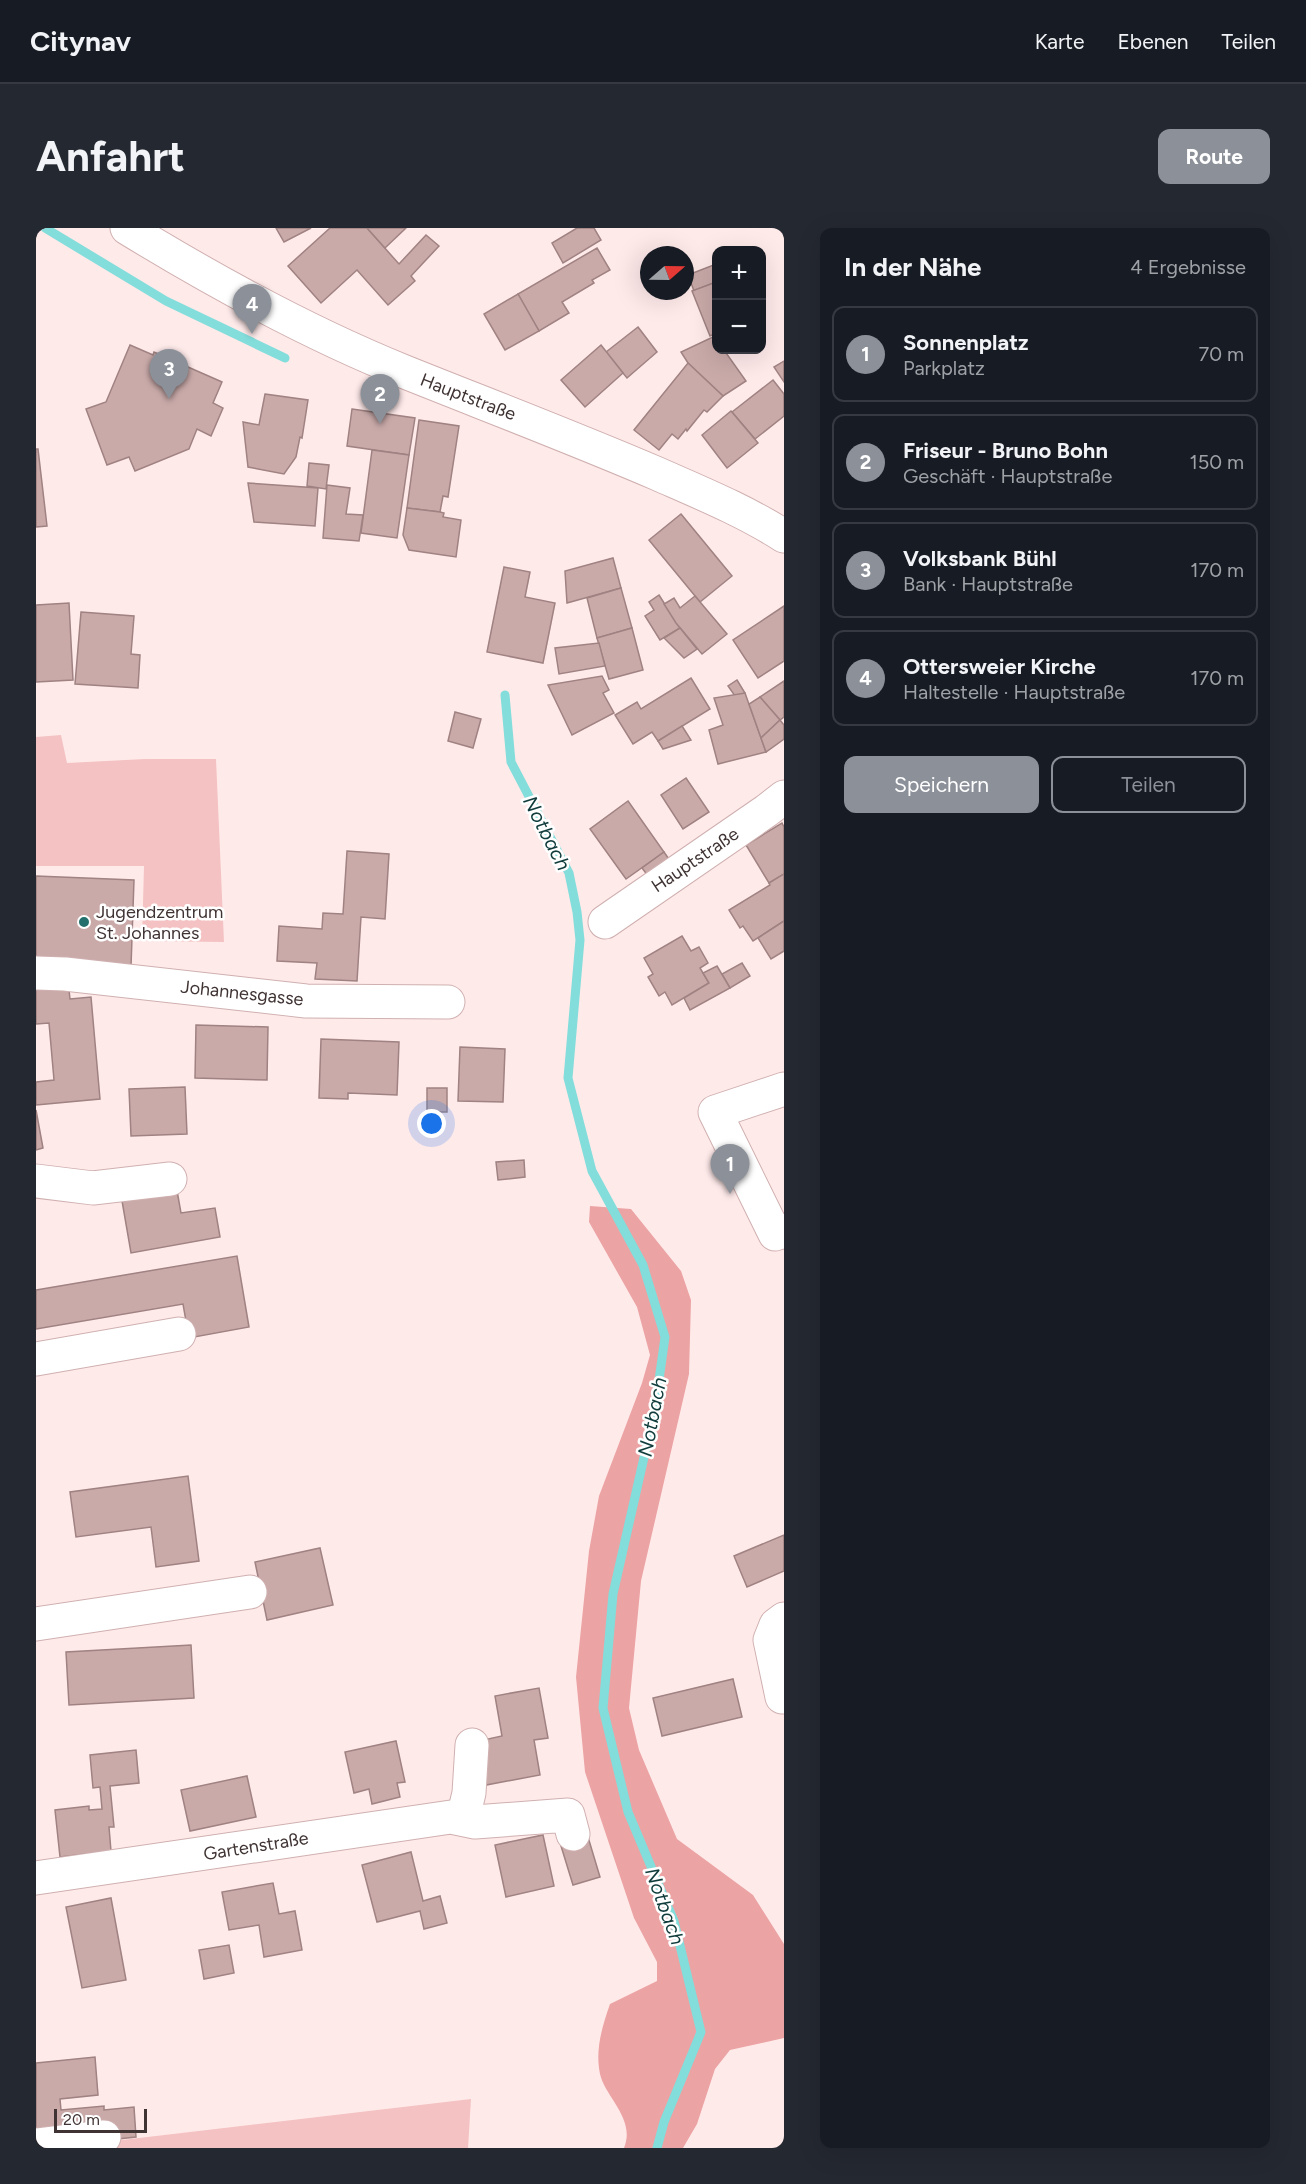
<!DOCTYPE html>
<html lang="de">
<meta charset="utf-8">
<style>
:root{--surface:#171b24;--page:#242831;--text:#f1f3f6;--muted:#9ea1a6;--line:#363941;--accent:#8c9099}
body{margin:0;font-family:Figtree,sans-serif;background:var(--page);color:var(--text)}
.controls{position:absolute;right:18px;top:18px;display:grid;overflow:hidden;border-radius:12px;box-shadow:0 6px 24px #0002}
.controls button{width:54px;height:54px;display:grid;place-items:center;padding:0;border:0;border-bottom:2px solid var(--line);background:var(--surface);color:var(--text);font:30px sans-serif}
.compass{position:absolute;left:604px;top:18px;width:54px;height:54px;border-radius:50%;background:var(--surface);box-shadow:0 6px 24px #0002;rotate:70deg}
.scale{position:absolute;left:18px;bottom:15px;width:93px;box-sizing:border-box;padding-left:6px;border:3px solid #403333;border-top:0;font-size:16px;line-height:21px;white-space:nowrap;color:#403333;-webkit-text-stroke:4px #fff;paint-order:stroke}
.you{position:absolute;left:396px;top:896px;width:21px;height:21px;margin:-15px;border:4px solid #fff;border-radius:50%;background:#1a73e8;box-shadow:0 0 0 9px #1a73e833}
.badge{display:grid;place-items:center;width:39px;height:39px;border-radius:50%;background:var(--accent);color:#fff;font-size:20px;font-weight:700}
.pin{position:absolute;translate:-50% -50px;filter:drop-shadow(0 2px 3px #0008)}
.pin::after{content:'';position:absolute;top:32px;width:21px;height:18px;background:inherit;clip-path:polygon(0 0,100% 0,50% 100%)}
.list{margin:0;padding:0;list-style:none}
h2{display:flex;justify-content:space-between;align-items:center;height:78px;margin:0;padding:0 24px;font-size:26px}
h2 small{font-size:20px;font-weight:400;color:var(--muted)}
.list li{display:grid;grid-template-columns:39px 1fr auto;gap:18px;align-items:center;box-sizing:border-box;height:96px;margin:0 12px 12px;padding:0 12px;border:2px solid var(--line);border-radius:12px}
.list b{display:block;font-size:22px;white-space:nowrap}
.list p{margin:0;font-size:20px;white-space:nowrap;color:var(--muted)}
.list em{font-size:20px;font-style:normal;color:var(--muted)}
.actions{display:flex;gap:12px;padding:18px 24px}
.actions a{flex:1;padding:14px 0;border:2px solid var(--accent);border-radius:12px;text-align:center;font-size:21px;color:var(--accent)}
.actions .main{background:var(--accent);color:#fff}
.map{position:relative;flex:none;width:748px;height:1920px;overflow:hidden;border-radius:12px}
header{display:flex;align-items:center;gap:36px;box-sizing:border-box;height:84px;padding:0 30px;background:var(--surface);border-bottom:2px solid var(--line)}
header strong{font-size:28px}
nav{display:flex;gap:33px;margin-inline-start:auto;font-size:21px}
.intro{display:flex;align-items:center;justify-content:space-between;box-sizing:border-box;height:144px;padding:0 36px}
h1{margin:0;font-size:42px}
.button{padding:15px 27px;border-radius:12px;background:var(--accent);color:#fff;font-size:21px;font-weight:700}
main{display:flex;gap:36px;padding:0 36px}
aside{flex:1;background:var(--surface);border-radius:12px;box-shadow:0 6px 24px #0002}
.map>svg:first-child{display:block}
.green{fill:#f4c2c2}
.forest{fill:#eca3a4}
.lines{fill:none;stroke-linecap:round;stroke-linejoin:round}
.stream{stroke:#83dddb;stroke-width:9}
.building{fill:#c9aaa9;stroke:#a08282;stroke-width:1.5}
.minor-casing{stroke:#d0b0b0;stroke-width:35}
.minor{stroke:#fff;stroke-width:33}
.poi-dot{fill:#236f6d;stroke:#fff;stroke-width:2}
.labels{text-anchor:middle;stroke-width:5;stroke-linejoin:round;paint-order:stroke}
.street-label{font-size:18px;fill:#403333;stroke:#fff}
.poi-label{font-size:18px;fill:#403333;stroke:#fff;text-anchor:start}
.water-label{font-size:20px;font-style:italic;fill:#113c3c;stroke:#fff}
</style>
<header>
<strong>Citynav</strong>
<nav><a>Karte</a><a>Ebenen</a><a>Teilen</a></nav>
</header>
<div class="intro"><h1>Anfahrt</h1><a class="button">Route</a></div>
<main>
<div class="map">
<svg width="748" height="1920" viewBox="0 0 748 1920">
<rect width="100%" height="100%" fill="#ffeaea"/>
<g class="green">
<polygon points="25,507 31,535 109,531 180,531 188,714 106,713 108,638 0,638 0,509"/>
<polygon points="435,1871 432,1920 18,1920"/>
</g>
<path class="forest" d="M554,978L595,981L645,1043L655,1072L653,1146L605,1353L593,1480L603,1522L641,1611L717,1667L748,1716V1810L694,1822L679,1841L661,1896L647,1920H588C600,1891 569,1869 564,1846C559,1822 566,1799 574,1776L621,1753V1734L598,1690L549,1544L540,1449L553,1323L563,1268L606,1155L614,1127L601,1079L553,994Z"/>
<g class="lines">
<g class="stream">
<polyline points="9,0 130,73 249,130"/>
<polyline points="469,467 475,534 533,645 541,684 544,712 532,850 556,943 607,1037 629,1109 619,1181 577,1366 567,1480 592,1584 638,1693 665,1804 628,1894 621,1920"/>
</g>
</g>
<g class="building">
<polygon points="240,0 275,0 248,14"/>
<polygon points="294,0 331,0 363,36 390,7 403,18 375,48 379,53 352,77 321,42 285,75 252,38"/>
<polygon points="331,0 370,0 349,20"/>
<polygon points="541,0 558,0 565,12 527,35 516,15"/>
<polygon points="561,20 574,42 556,52 558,55 526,74 533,85 503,103 482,66"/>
<polygon points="680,36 680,54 658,63 652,47"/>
<polygon points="680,54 680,105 674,108 656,63"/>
<polygon points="482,66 503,103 469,122 448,86"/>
<polygon points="602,99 621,124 591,150 570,124"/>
<polygon points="679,108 680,110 680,122 688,122 710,153 687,168 652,135 645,124"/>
<polygon points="94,117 117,127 118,124 186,154 177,175 187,180 175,208 161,201 153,221 99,243 93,229 71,237 50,181 70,174"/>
<polygon points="565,117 587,145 549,179 525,152"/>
<polygon points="748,133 748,154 738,139"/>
<polygon points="652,135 687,168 671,184 668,182 651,203 650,201 642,211 636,206 623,222 598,202"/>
<polygon points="737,152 748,166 748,188 719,211 696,184"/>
<polygon points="229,166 272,172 266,210 264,209 260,229 248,246 212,239 207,194 223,197"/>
<polygon points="316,181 379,190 373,227 311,218"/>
<polygon points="695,183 722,215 691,240 666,207"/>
<polygon points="383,192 423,198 412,269 407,268 404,284 371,280"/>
<polygon points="0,221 2,221 11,298 0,299"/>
<polygon points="336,222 373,227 361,310 325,305"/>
<polygon points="273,235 293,237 290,261 271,258"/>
<polygon points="212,255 282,260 279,298 218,294"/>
<polygon points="291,257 314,260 310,286 327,287 323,313 287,310"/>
<polygon points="371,280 404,284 408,285 407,289 425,292 420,329 373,322 367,307"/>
<polygon points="645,286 696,348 664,374 613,312"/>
<polygon points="577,330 585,360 531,375 529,343"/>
<polygon points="468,339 494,344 489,369 519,375 507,435 451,424"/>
<polygon points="585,360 596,400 561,410 551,370"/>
<polygon points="623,367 644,400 624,412 609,388 618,382 613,374"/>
<polygon points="659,368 691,406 666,426 640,395 628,376 638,370 644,380"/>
<polygon points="33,375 37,452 0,454 0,377"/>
<polygon points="748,378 748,433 722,450 697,412"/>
<polygon points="45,384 98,388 95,426 104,427 102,460 39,456"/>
<polygon points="596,400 607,442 573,451 561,410"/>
<polygon points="644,400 661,421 648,430 628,410"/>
<polygon points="563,415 569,438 523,446 519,420"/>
<polygon points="566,448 573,462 567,465 578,485 536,507 512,457"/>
<polygon points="655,450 674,481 622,513 616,504 597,516 579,487 601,474 605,481"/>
<polygon points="701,452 709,465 699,468 692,458"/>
<polygon points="748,453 748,489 744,492 724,469"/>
<polygon points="709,465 730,524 682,536 673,502 687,497 678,470"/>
<polygon points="724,469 744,492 725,510 713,476"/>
<polygon points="419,484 445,491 437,520 412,513"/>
<polygon points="744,492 748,497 748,511 730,524 725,510"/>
<polygon points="646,498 655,512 627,521 622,513"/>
<polygon points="650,550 673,584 647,601 625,567"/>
<polygon points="592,573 628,624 590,651 554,601"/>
<polygon points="746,595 748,599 748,646 733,655 710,617"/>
<polygon points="311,623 353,626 349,691 325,689 321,753 279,751 281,735 241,733 243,698 286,701 287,685 307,686"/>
<polygon points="628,624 637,637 615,652 606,640"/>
<polygon points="748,646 748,693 717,713 707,698 704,700 693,682 734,657 733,655"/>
<polygon points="0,648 98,652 95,739 0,736"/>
<polygon points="748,693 748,723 735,731 722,710"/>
<polygon points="646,708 655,723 663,719 672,735 664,740 673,755 636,777 629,764 623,768 612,749 617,746 608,730"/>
<polygon points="706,735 714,748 694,760 686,746"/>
<polygon points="681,738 694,760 654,782 648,770 673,755 667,745"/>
<polygon points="32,753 34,771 55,769 64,871 0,877 0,854 18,852 13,795 0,796 0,756"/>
<polygon points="160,797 232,799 231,852 159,850"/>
<polygon points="285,811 363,814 361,867 312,865 312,871 283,870"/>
<polygon points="424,819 469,821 467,874 422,873"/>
<polygon points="149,859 151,906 95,908 93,861"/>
<rect x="391" y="860" width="20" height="24"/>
<polygon points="0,882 7,920 0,922"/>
<polygon points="488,932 489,949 462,952 460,934"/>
<polygon points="140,957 145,985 179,980 184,1009 95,1025 85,967"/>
<polygon points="201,1028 213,1099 153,1110 147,1076 0,1101 0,1062"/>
<polygon points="152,1248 163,1333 120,1339 115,1299 40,1309 34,1264"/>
<polygon points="748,1307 748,1343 711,1359 698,1328"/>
<polygon points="284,1320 297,1377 231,1392 219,1334"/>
<polygon points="155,1417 158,1470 33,1477 30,1424"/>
<polygon points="697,1451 706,1489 626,1508 617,1470"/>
<polygon points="503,1460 512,1510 498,1512 504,1547 450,1557 443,1513 466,1508 459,1468"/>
<polygon points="360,1513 369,1554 361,1555 364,1569 336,1576 333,1561 318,1565 309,1524"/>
<polygon points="100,1522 103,1555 74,1558 78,1599 73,1599 75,1623 24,1629 19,1582 53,1578 53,1582 66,1581 64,1559 57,1560 54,1527"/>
<polygon points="211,1548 220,1589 154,1603 145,1562"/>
<polygon points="507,1607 518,1658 470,1669 459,1617"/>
<polygon points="552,1609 564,1649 537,1657 525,1618"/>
<polygon points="375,1624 387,1673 404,1668 411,1695 388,1701 384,1683 341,1694 326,1637"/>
<polygon points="237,1655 243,1686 259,1683 266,1722 228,1729 223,1697 193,1702 186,1664"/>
<polygon points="75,1670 90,1752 46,1760 30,1679"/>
<polygon points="193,1717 198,1745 168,1751 163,1722"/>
<polygon points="59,1829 62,1867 24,1871 25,1882 68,1878 68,1882 98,1879 100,1909 72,1912 0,1909 0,1835"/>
</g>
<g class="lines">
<g class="minor-casing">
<g id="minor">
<path d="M91,0C181,55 272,105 369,144C454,178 538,210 622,246C665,265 709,283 748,308"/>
<polyline points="569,694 730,583 748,569"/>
<polyline points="0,745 29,746 270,773 412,774"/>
<polyline points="748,861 679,884 739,1006 748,1003"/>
<polyline points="0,953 57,960 134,951"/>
<polyline points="0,1131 143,1106"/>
<polyline points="748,1391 740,1397 734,1412 746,1469 748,1469"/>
<polyline points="0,1396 214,1364"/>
<polyline points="427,1590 433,1565 436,1517"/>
<polyline points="0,1650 415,1589 439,1594 532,1587 537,1606"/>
<polyline points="0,1917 68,1909"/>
</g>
</g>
<use href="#minor" class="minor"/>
</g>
<circle class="poi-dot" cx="48" cy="694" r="6"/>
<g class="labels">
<g class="street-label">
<text transform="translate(432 169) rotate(21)" y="6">Hauptstraße</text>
<text transform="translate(659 632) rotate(-34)" y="6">Hauptstraße</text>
<text transform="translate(206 765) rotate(6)" y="6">Johannesgasse</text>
<text transform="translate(220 1618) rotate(-9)" y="6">Gartenstraße</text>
</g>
<g class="poi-label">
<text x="60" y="690">Jugendzentrum<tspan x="60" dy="21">St. Johannes</tspan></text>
</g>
<g class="water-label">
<text transform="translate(511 605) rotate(63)" y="7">Notbach</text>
<text transform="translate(616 1189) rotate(-79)" y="7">Notbach</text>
<text transform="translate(629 1678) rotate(70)" y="7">Notbach</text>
</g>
</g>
</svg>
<div class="controls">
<button>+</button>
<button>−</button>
</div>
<svg class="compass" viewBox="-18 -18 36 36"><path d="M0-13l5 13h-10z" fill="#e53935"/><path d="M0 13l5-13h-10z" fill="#9ea1a6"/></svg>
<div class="scale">20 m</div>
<div class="you"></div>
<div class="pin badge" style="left:694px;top:966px">1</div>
<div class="pin badge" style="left:344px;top:196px">2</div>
<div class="pin badge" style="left:133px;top:171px">3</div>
<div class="pin badge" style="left:216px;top:106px">4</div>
</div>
<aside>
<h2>In der Nähe<small>4 Ergebnisse</small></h2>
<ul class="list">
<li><span class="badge">1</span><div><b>Sonnenplatz</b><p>Parkplatz</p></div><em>70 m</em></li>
<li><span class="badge">2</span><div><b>Friseur - Bruno Bohn</b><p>Geschäft · Hauptstraße</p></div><em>150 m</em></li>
<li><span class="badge">3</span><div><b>Volksbank Bühl</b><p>Bank · Hauptstraße</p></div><em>170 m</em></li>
<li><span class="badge">4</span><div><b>Ottersweier Kirche</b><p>Haltestelle · Hauptstraße</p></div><em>170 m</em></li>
</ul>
<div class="actions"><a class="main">Speichern</a><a>Teilen</a></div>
</aside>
</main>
